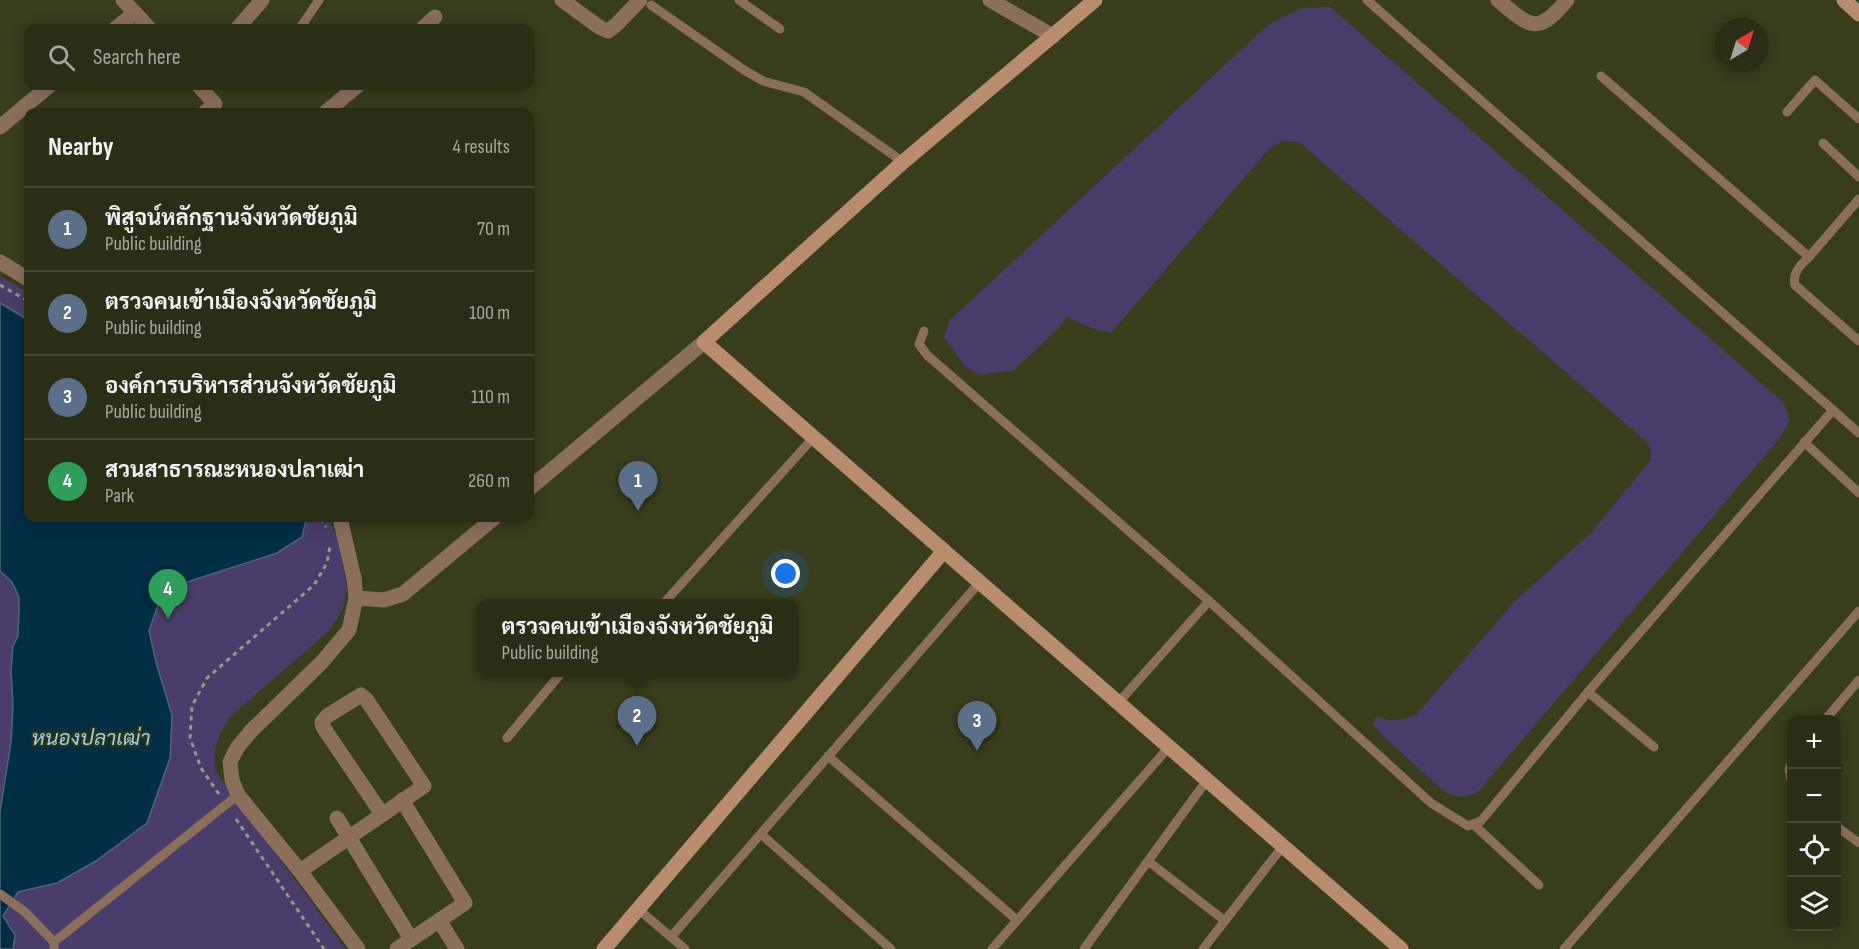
<!DOCTYPE html>
<meta charset="utf-8">
<style>
:root{--surface:#2a2e14;--page:#32361d;--text:#f1f3f6;--muted:#a5a8a0;--line:#464a34;--accent:#8bbbb9}
body{margin:0;font-family:"Sofia Sans Condensed",Sarabun,sans-serif;background:var(--page);color:var(--text)}
.controls{position:absolute;right:18px;bottom:18px;display:grid;overflow:hidden;border-radius:12px;box-shadow:0 3px 15px #0003}
.controls button{width:54px;height:54px;display:grid;place-items:center;padding:0;border:0;border-bottom:2px solid var(--line);background:var(--surface);color:var(--text);font:30px sans-serif}
.compass{position:absolute;left:1715px;top:18px;width:54px;height:54px;border-radius:50%;background:var(--surface);box-shadow:0 3px 15px #0003;rotate:38deg}
.you{position:absolute;left:786px;top:574px;width:21px;height:21px;margin:-15px;border:4px solid #fff;border-radius:50%;background:#1a73e8;box-shadow:0 0 0 9px #1a73e833}
.badge{display:grid;place-items:center;width:39px;height:39px;border-radius:50%;background:var(--accent);color:#fff;font-size:20px;font-weight:700}
.pin{position:absolute;translate:-50% -50px;filter:drop-shadow(0 2px 3px #0008)}
.pin::after{content:'';position:absolute;top:32px;width:21px;height:18px;background:inherit;clip-path:polygon(0 0,100% 0,50% 100%)}
.popup{position:absolute;left:477px;top:599px;width:321px;height:78px;box-sizing:border-box;display:grid;place-content:center;border-radius:12px;background:var(--surface);filter:drop-shadow(0 2px 4px #0005);font-size:20px;white-space:nowrap;color:var(--muted)}
.popup b{font-size:22px;color:var(--text)}
.popup::after{content:'';position:absolute;left:50%;top:100%;margin-left:-12px;border:12px solid transparent;border-top-color:var(--surface)}
.list{margin:0;padding:0;list-style:none}
h2{display:flex;justify-content:space-between;align-items:center;height:78px;margin:0;padding:0 24px;font-size:26px}
h2 small{font-size:20px;font-weight:400;color:var(--muted)}
.list li{display:grid;grid-template-columns:39px 1fr auto;gap:18px;align-items:center;box-sizing:border-box;height:84px;padding:0 24px;border-top:2px solid var(--line)}
.list b{display:block;font-size:22px;white-space:nowrap}
.list p{margin:0;font-size:20px;white-space:nowrap;color:var(--muted)}
.list em{font-size:20px;font-style:normal;color:var(--muted)}
.icon{flex:none;width:33px;height:33px;fill:none;stroke:currentColor;stroke-width:2;stroke-linecap:round;stroke-linejoin:round}
.map{position:relative;flex:none;width:1859px;height:949px;overflow:hidden}
.search{position:absolute;background:var(--surface);box-shadow:0 3px 15px #0003;left:24px;top:24px;width:510px;height:66px;display:flex;align-items:center;gap:15px;box-sizing:border-box;padding:0 21px;border-radius:12px;color:var(--muted);font-size:22px}
.panel{position:absolute;background:var(--surface);box-shadow:0 3px 15px #0003;left:24px;top:108px;width:510px;height:414px;border-radius:12px}
.map>svg:first-child{display:block}
.green{fill:#4b3d6b}
.water{fill:#002e45;stroke:#486974;stroke-width:1.5}
.lines{fill:none;stroke-linecap:round;stroke-linejoin:round}
.path{stroke:#94997e;stroke-width:3;stroke-dasharray:4.5 4.5;stroke-linecap:butt}
.lane{stroke:#8b6f5b;stroke-width:9}
.street{stroke:#8b6f5b;stroke-width:15}
.secondary{stroke:#b98c6d;stroke-width:15}
.labels{text-anchor:middle;stroke-width:4.5;stroke-linejoin:round;paint-order:stroke}
.water-label{font-size:21px;font-style:italic;fill:#95d0f5;stroke:#2e3310}
</style>
<div class="map">
<svg width="1859" height="949" viewBox="0 0 1859 949">
<rect width="100%" height="100%" fill="#383d1b"/>
<g class="green">
<path d="M1330,7L1784,403L1790,420L1780,438L1478,792L1463,797L1446,793L1384,737L1373,724L1376,717C1391,722 1403,721 1417,714L1517,599L1591,533L1650,461L1651,451L1648,443L1299,142L1282,141L1268,150L1111,333L1092,328L1067,317L1057,330L1014,370L980,375L965,366L944,337L950,320L1268,25L1302,8Z"/>
<path d="M0,276L28,292V518H328L338,539L347,587L343,608L330,630L231,716C216,739 214,744 215,771L346,949H0Z"/>
</g>
<polygon class="water" points="0,303 28,320 28,518 303,518 306,520 302,537 277,553 181,584 158,605 149,631 157,666 172,715 170,758 147,823 96,861 57,883 18,892 3,916 15,935 13,949 0,949 0,812 11,742 13,706 11,671 13,646 18,636 19,611 19,597 12,582 0,571"/>
<g class="lines">
<g class="path">
<polyline points="0,285 28,301"/>
<polyline points="321,518 326,527"/>
<polyline points="219,794 201,768 190,738 192,706 207,678 314,585 327,563 330,546"/>
<polyline points="236,819 324,949"/>
</g>
<g class="lane">
<polyline points="739,0 780,29"/>
<polyline points="1367,0 1859,433"/>
<polyline points="651,5 744,70 763,81 804,92 903,162"/>
<polyline points="300,28 319,0"/>
<polyline points="1601,76 1809,257 1859,199"/>
<polyline points="1787,112 1815,80 1859,119"/>
<polyline points="1823,143 1859,177"/>
<path d="M1809,257C1801,265 1792,272 1795,285L1859,341"/>
<polyline points="924,331 919,344 927,355 1209,601 1431,803 1468,826 1481,821 1588,692 1833,410"/>
<polyline points="1804,442 1859,493"/>
<polyline points="663,604 814,437"/>
<polyline points="1588,692 1654,747"/>
<polyline points="1118,703 1209,601"/>
<polyline points="1825,720 1859,680"/>
<polyline points="507,738 562,672"/>
<polyline points="828,756 1017,920"/>
<polyline points="1792,761 1789,769 1792,785"/>
<polyline points="1473,824 1539,885"/>
<polyline points="1836,826 1859,843"/>
<polyline points="761,834 891,949"/>
<polyline points="1148,861 1225,921"/>
<polyline points="0,894 25,912 54,942 54,949"/>
<polyline points="638,909 685,949"/>
<polyline points="671,937 980,582"/>
<polyline points="54,942 238,795"/>
<polyline points="992,949 1169,747"/>
<polyline points="1084,949 1207,780"/>
<polyline points="1203,949 1283,846"/>
<polyline points="1564,949 1859,611"/>
</g>
<g class="street">
<polyline points="123,0 149,28"/>
<polyline points="562,0 599,27 608,31 617,24 640,0"/>
<polyline points="990,0 1053,36"/>
<path d="M1498,0C1530,27 1537,36 1567,0"/>
<polyline points="116,28 135,13"/>
<polyline points="238,28 262,0"/>
<polyline points="423,28 435,17"/>
<polyline points="199,86 215,104 205,112"/>
<polyline points="326,112 357,86"/>
<polyline points="0,127 49,86"/>
<polyline points="0,262 28,279"/>
<polyline points="530,488 704,342"/>
<polyline points="340,518 354,578 356,598 349,630 322,662 251,731 237,748 230,762 232,780 238,795 300,871 358,949"/>
<polyline points="356,598 384,600 403,594 494,518"/>
<polyline points="337,818 411,939"/>
<polyline points="300,871 424,786 366,699 361,695 327,716 322,722 323,727 382,814"/>
<polyline points="439,920 457,949"/>
<polyline points="397,949 465,903 402,800"/>
</g>
<g class="secondary">
<polyline points="1095,0 903,162 704,342 1401,949"/>
<polyline points="1844,0 1859,14"/>
<polyline points="604,949 944,551"/>
</g>
</g>
<g class="labels">
<g class="water-label">
<text x="91" y="745">หนองปลาเฒ่า</text>
</g>
</g>
</svg>
<div class="controls">
<button>+</button>
<button>−</button>
<button><svg class="icon" aria-label="locate" viewBox="0 0 24 24"><circle cx="12" cy="12" r="6"/><path d="M12 2v4M12 18v4M2 12h4M18 12h4"/></svg></button>
<button><svg class="icon" aria-label="layers" viewBox="0 0 24 24"><path d="M12 4l9 5-9 5-9-5zM3 14l9 5 9-5"/></svg></button>
</div>
<svg class="compass" viewBox="-18 -18 36 36"><path d="M0-13l5 13h-10z" fill="#e53935"/><path d="M0 13l5-13h-10z" fill="#a5a8a0"/></svg>
<div class="you"></div>
<div class="pin badge" style="left:638px;top:511px;background:#5c6f8a">1</div>
<div class="pin badge" style="left:637px;top:746px;background:#5c6f8a">2</div>
<div class="popup"><b>ตรวจคนเข้าเมืองจังหวัดชัยภูมิ</b>Public building</div>
<div class="pin badge" style="left:977px;top:751px;background:#5c6f8a">3</div>
<div class="pin badge" style="left:168px;top:619px;background:#2e9e5b">4</div>
<div class="search"><svg class="icon" aria-label="search" viewBox="0 0 24 24"><circle cx="10" cy="10" r="6"/><path d="M15 15l6 6"/></svg>Search here</div>
<section class="panel">
<h2>Nearby<small>4 results</small></h2>
<ul class="list">
<li><span class="badge" style="background:#5c6f8a">1</span><div><b>พิสูจน์หลักฐานจังหวัดชัยภูมิ</b><p>Public building</p></div><em>70 m</em></li>
<li><span class="badge" style="background:#5c6f8a">2</span><div><b>ตรวจคนเข้าเมืองจังหวัดชัยภูมิ</b><p>Public building</p></div><em>100 m</em></li>
<li><span class="badge" style="background:#5c6f8a">3</span><div><b>องค์การบริหารส่วนจังหวัดชัยภูมิ</b><p>Public building</p></div><em>110 m</em></li>
<li><span class="badge" style="background:#2e9e5b">4</span><div><b>สวนสาธารณะหนองปลาเฒ่า</b><p>Park</p></div><em>260 m</em></li>
</ul>
</section>
</div>
